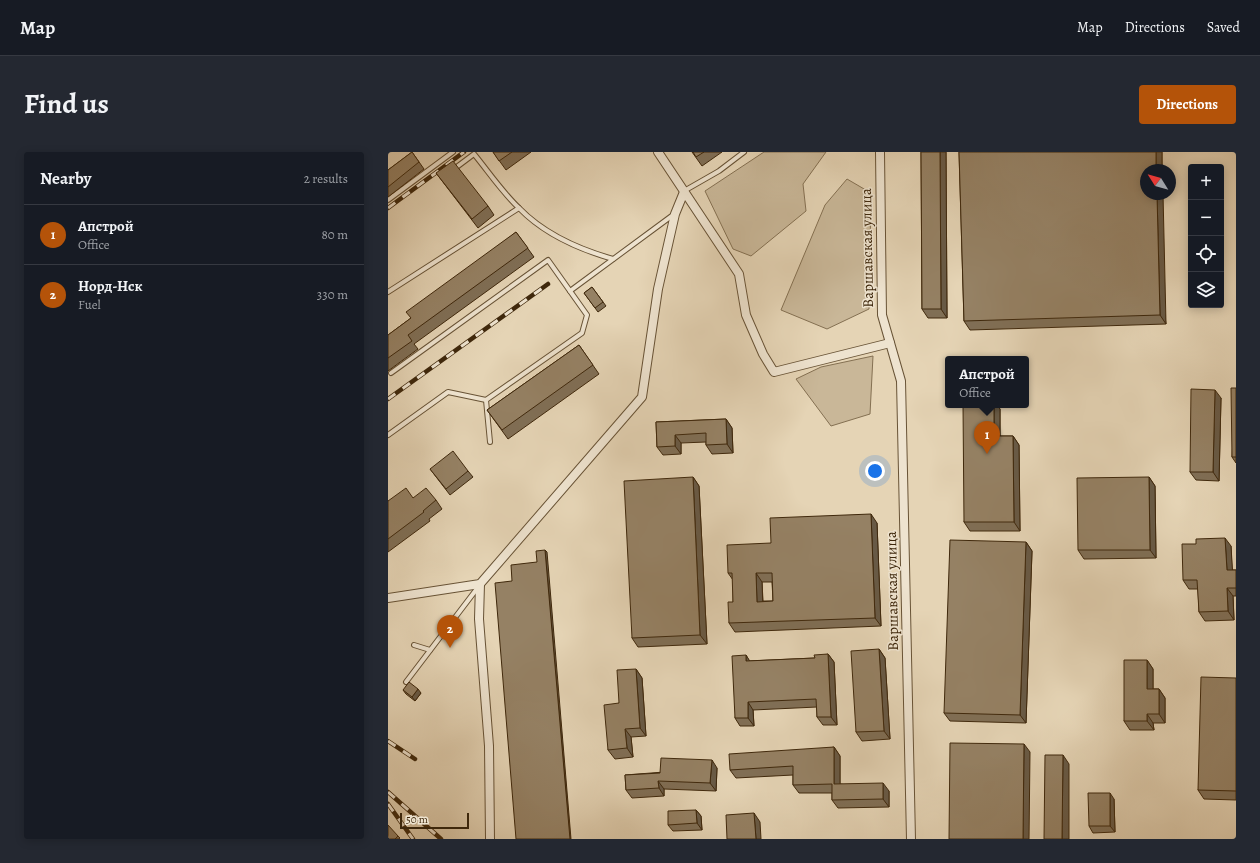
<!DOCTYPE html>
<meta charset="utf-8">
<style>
:root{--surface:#171b24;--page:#242831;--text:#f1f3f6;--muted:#9ea1a6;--line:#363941;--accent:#b45309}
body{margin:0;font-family:Alegreya,serif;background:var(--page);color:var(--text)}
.controls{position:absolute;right:12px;top:12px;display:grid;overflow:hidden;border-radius:4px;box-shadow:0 2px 10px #0003}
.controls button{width:36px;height:36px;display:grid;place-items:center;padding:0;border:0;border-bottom:1px solid var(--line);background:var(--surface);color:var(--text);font:20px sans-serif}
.compass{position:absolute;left:752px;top:12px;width:36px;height:36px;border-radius:50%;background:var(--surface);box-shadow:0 2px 10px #0003;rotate:307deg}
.scale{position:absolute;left:12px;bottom:10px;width:69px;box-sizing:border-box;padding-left:4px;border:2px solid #3f280c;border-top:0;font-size:11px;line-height:14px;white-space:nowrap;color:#3f280c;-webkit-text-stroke:3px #eee3cf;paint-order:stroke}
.you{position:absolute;left:487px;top:319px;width:14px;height:14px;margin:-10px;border:3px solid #fff;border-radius:50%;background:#1a73e8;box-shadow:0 0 0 6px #1a73e833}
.badge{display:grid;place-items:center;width:26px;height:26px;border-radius:50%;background:var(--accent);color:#fff;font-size:13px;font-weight:700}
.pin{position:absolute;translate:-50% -33px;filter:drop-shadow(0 1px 2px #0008)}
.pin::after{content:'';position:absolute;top:21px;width:14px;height:12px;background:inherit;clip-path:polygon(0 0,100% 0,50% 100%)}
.popup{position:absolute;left:557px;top:204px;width:84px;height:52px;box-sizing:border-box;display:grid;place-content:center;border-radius:4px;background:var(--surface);filter:drop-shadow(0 1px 3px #0005);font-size:13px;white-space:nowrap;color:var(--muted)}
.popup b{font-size:15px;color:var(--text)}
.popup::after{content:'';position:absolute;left:50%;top:100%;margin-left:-8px;border:8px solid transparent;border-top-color:var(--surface)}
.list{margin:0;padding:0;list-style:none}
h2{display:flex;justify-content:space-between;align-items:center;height:52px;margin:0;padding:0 16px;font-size:17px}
h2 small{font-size:13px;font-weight:400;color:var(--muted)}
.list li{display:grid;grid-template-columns:26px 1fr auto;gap:12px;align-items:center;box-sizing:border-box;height:60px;padding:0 16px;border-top:1px solid var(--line)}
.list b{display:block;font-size:15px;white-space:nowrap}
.list p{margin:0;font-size:13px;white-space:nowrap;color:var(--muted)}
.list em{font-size:13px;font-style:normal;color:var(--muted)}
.icon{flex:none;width:22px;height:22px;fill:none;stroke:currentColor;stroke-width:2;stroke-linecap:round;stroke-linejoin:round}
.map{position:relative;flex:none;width:848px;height:687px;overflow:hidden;border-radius:4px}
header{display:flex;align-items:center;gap:24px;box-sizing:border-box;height:56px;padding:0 20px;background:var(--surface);border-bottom:1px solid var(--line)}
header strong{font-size:19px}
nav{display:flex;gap:22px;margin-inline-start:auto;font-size:14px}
.intro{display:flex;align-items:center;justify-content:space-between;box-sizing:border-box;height:96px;padding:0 24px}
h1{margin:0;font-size:28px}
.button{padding:10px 18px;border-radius:4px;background:var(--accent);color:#fff;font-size:14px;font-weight:700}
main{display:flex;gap:24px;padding:0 24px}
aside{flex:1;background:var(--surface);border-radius:4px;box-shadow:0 2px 10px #0003}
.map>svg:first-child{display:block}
.green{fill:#c9b798;stroke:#847052}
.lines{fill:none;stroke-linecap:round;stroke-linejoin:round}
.lane-casing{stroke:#685336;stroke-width:6}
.street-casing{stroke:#685336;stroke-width:10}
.lane{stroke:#eee3cf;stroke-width:4}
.street{stroke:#eee3cf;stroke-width:8}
.rail-casing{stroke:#3f280c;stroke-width:4.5}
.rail{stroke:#eee3cf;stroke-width:3;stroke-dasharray:9;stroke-linecap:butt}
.wall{fill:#806f56;stroke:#3f280c;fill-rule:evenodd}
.shaded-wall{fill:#685a46;stroke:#3f280c}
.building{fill:#958164;stroke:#3f280c;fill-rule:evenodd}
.labels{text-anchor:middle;stroke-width:3;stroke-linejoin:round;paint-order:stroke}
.street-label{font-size:15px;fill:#3f280c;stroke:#eee3cf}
</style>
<header>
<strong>Map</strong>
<nav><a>Map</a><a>Directions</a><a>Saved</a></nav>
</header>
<div class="intro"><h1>Find us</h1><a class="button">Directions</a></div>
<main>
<aside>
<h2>Nearby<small>2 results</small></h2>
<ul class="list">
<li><span class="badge">1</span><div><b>Апстрой</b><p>Office</p></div><em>80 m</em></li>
<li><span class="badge">2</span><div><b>Норд-Нск</b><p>Fuel</p></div><em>330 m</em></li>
</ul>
</aside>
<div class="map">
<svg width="848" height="687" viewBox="0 0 848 687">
<rect width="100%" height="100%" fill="#e5d4b5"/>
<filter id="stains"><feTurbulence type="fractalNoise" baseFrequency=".005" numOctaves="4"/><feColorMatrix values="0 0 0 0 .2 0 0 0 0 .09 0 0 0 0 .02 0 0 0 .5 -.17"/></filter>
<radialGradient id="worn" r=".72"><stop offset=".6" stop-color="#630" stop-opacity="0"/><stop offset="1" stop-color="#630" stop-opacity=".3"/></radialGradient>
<g class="green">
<polygon points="376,0 438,0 415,32 418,59 363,104 345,97 317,39"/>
<polygon points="459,27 483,41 481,157 439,177 393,158 437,53"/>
<polygon points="485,204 482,262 443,274 408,227 433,215"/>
</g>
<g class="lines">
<g class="lane-casing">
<g id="lane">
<path d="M66,17L86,2C100,19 114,40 131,56C156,82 190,97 225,107"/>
<polyline points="296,39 331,19 356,0"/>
<polyline points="0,48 65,0"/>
<polyline points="0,140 131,56"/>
<polyline points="3,221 160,108 182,139"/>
<polyline points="0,283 60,240 98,248"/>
<polyline points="102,290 98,248 194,181 199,163 182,139 285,63"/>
<polyline points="26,493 42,498"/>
<polyline points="18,530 91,434"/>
</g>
</g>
<g class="street-casing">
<g id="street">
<polyline points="270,0 351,122 358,163 375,202 386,220 502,191"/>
<polyline points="492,0 494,163 513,229 523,687"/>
<polyline points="92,432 91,467 101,594 102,687"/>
<polyline points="0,446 92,432 254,245 270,137 287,62 296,40"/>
</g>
</g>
<use href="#lane" class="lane"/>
<use href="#street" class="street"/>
<g class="rail-casing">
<g id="rail">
<polyline points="0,56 76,0"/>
<polyline points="0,247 160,132"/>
<polyline points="0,589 27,607"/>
<polyline points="0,640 53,687"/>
<polyline points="0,652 25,687"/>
</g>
</g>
<use href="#rail" class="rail"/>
</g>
<g class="wall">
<polygon points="24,0 36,17 0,45 0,18"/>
<polygon points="105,0 143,0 118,18"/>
<polygon points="304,0 334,0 314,14"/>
<polygon points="533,0 558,0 559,166 540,166 534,157"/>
<polygon points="571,0 774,0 774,18 758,18 778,172 582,178 576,169"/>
<polygon points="48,21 100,54 106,63 90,76"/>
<polygon points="128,80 146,105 26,192 30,197 0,219 0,183 23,166"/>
<polygon points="204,135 218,154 210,160 196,141"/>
<polygon points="191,193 211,222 120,287 99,258"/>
<polygon points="848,236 848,311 844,305"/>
<polygon points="833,246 831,329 808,328 802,320"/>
<polygon points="606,253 609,253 612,257 612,284 625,284 631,293 632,379 582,379 576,370"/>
<polygon points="338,267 344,276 345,301 324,302 318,293 318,290 293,291 293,302 275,303 269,295 268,270"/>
<polygon points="42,317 80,319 85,325 62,343"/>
<polygon points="305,325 311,334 319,492 250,495 244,486"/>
<polygon points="761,325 767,334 768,406 696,407 690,398"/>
<polygon points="25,346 48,348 54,357 41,367 42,369 0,400 0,349"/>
<path d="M489,371L493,474L347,480L341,471L345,450V428L340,421L383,391ZM374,430H384L385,449H375Z"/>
<polygon points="638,390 644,399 638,571 562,569 556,561"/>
<polygon points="843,394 844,418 848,418 848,444 845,444 846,468 817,469 811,460 810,437 801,437 795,428"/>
<polygon points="491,497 497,506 502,587 474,589 468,580"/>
<polygon points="440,502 446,510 449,573 435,573 429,565 429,555 365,558 366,574 352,574 347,566 358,503 361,509 427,506"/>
<polygon points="759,508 765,517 765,537 771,537 777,546 777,571 765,571 766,578 742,578 736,569"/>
<polygon points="248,517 254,526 258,584 243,585 245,605 227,607 220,598 231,551"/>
<polygon points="848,526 848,648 816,647 810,638"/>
<polygon points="15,538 33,541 27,549 18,542"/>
<polygon points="446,595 452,604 452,632 501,639 501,655 450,656 444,648 444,641 411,641 405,633 405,623 348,626 342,618"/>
<polygon points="329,616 328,639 276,637 276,644 244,646 238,638 237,623"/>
<polygon points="726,647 727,680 705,681 701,674"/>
<polygon points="308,658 313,664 314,678 285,679 280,673"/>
<polygon points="10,684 12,686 11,687 0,687"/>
</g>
<g class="shaded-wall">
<polygon points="552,0 558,0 559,166 553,157"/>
<rect x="768" y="0" width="6" height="18"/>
<polygon points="769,42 775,42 778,172 772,163"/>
<polygon points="827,238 833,246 831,329 825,320"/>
<polygon points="606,253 609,253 612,257 612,293 606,284"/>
<polygon points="338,267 344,276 345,301 339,292"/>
<polygon points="287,283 293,291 293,302 287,294"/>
<polygon points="625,284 631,293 632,379 626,370"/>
<polygon points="305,325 311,334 319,492 312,483"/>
<polygon points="761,325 767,334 768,406 762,398"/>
<polygon points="483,362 489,371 493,474 487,466"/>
<polygon points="837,386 843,394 845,427 839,418"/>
<polygon points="638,390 644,399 638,571 632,563"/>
<polygon points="157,398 159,400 183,687 182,687"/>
<polygon points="368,421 374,430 375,458 369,450"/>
<polygon points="839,436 845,444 846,468 840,459"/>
<polygon points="491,497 497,506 502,587 496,579"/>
<polygon points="440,502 446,510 449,573 443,565"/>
<polygon points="358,503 363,511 358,509"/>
<polygon points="759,508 765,517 765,546 759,537"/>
<polygon points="248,517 254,526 258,584 252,576"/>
<polygon points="30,537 33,541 27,549 24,545"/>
<polygon points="771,537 777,546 777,571 771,562"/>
<polygon points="360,550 365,558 366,574 360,566"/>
<polygon points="759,562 765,571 766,578 759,569"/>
<polygon points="237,577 243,585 245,605 239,596"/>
<polygon points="636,592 642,600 641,687 635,687"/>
<polygon points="446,595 452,604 452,640 446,632"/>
<polygon points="675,603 681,612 681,687 674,687"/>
<polygon points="324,608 329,616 328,639 322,631"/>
<polygon points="270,629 276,637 276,644 271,636"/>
<polygon points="495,631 501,639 501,655 495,647"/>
<polygon points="722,641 726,647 727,680 722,674"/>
<polygon points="308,658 313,664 314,678 309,671"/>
<polygon points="366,661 372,670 373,687 368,687"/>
</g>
<g class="building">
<polygon points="24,0 31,10 0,35 0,18"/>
<polygon points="105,0 124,0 111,9"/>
<polygon points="305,0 316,0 308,5"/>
<polygon points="533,0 552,0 553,157 534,157"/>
<polygon points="571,0 768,0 768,18 758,18 758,42 769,42 772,163 576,169"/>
<polygon points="65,9 100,54 84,67 48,21"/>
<polygon points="128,80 140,96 20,183 24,189 0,206 0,183 23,166 18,160"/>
<polygon points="204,135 215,150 207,156 196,141"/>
<polygon points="191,193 205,213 114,278 99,258"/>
<polygon points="843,236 848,236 848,305 844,305"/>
<polygon points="803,237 827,238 825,320 802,320"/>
<polygon points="575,253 606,253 606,284 625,284 626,370 576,370"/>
<polygon points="338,267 339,292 318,293 318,281 287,283 287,294 269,295 268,270"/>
<polygon points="65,299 80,319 58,337 42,317"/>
<polygon points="305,325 312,483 244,486 236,329"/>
<polygon points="761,325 762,398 690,398 689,326"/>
<polygon points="18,336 25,346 38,336 48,348 35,359 36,360 0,387 0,349"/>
<path d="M483,362L487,466L341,471L340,450H345L344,421H340L339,393L383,391L382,366ZM368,421H384L385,449L369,450Z"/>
<polygon points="837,386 839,418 848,418 848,436 839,436 840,459 811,460 809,428 795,428 794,392 808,392 808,387"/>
<polygon points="562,388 638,390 632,563 556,561"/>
<polygon points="157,398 182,687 128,687 107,431 124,429 123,413 149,410 148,399"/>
<polygon points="491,497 496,579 468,580 463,499"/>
<polygon points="440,502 443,565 429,565 428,547 360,550 360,566 347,566 344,504 358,503 358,509 427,506 426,503"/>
<polygon points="736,508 759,508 759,537 771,537 771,562 759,562 759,569 736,569"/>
<polygon points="248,517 252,576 237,577 239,596 220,598 216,553 231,551 229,518"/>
<polygon points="813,525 848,526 848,639 810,638"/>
<polygon points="21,530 30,537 24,545 15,538"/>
<polygon points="562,591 636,592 635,687 561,687"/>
<polygon points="446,595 446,632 495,631 495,647 444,648 444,632 405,633 405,614 342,618 341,602"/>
<polygon points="657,603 675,603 674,687 656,687"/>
<polygon points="273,606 324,608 322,631 270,629 271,636 238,638 237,623 272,621"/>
<polygon points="700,641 722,641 722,674 701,674"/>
<polygon points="308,658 309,671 280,673 280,659"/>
<polygon points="366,661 368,687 339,687 338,663"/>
<polygon points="0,673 10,684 7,687 0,687"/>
</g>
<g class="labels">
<g class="street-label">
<text transform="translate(479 96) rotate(-91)" y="5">Варшавская улица</text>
<text transform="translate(504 439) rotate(-91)" y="5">Варшавская улица</text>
</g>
</g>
<rect width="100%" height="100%" filter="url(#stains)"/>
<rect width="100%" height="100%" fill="url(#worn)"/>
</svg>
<div class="controls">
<button>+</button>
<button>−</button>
<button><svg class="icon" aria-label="locate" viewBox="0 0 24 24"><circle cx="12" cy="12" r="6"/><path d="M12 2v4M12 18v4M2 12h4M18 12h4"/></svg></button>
<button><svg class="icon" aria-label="layers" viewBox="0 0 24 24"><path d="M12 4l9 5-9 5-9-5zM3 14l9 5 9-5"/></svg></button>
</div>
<svg class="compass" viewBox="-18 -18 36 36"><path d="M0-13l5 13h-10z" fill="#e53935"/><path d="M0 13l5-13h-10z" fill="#9ea1a6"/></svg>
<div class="scale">50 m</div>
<div class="you"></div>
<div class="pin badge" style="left:599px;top:302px">1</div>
<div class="popup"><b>Апстрой</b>Office</div>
<div class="pin badge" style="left:62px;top:496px">2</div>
</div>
</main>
